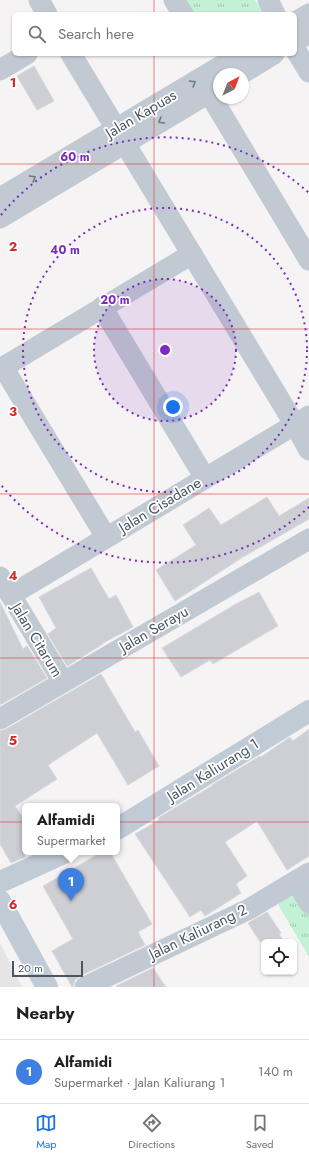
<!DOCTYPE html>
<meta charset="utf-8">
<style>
:root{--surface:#fff;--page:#f2f2f2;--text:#202124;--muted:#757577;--line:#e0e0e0;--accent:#1a73e8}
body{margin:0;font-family:Jost,sans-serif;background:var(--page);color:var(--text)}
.controls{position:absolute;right:12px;bottom:12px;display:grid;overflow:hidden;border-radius:6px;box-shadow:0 1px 3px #0004}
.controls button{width:36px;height:36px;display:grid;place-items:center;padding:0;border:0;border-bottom:1px solid var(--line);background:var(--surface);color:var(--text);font:20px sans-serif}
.compass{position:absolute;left:213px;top:68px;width:36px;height:36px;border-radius:50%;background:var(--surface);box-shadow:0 1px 3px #0004;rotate:42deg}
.scale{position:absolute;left:12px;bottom:10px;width:71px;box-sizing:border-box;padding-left:4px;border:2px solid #4a5661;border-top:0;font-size:11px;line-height:14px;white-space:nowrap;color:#4a5661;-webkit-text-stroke:3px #fff;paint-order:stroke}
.you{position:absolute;left:173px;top:407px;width:14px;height:14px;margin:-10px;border:3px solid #fff;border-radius:50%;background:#1a73e8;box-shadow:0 0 0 6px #1a73e833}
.badge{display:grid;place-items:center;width:26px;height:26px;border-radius:50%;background:var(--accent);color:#fff;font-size:13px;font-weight:700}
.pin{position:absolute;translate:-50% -33px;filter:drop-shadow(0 1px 2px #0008)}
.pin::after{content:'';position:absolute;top:21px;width:14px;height:12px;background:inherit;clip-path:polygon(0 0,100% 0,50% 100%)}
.popup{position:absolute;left:22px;top:803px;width:98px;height:52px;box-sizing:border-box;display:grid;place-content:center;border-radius:6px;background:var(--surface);filter:drop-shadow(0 1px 3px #0005);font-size:13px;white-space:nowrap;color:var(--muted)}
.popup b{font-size:15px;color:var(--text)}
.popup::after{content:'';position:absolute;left:50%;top:100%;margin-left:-8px;border:8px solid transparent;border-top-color:var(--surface)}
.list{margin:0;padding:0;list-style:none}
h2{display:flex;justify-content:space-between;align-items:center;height:52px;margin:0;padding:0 16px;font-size:17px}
h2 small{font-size:13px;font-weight:400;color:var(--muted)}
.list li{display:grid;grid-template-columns:26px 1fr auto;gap:12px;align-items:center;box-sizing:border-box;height:64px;padding:0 16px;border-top:1px solid var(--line)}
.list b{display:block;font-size:15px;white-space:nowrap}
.list p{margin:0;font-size:13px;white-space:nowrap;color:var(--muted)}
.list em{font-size:13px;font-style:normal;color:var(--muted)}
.icon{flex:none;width:22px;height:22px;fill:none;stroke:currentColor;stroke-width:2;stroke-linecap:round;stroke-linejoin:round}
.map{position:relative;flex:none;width:309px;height:987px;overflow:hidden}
.search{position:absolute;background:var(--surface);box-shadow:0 1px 3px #0004;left:12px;right:12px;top:12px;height:44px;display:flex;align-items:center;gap:10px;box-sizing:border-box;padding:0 14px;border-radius:6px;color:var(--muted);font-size:15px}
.sheet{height:116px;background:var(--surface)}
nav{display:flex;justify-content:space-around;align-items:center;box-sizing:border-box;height:56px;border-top:1px solid var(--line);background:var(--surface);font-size:11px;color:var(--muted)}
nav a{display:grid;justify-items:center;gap:2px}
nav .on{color:var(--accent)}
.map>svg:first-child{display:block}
.education{fill:#e6e4e5}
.grass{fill:url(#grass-tufts)}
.building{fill:#cdcfd5;stroke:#d7d9de}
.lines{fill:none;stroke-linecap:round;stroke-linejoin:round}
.street{stroke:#c1cad2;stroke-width:21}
.secondary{stroke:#c1cbd6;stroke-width:22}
.oneway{stroke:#6e7983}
.grid{fill:none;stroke:#d62828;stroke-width:1;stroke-opacity:0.55}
.ring{fill:none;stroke:#7b2cbf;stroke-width:2;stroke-dasharray:2 4}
.labels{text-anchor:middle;stroke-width:3.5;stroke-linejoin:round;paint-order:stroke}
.street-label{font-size:15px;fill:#4a5661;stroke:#fff}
.grid-label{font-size:13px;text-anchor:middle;font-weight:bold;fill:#d62828;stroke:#fff;stroke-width:3.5;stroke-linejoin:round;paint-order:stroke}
.centre{fill:#7b2cbf;stroke:#fff;stroke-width:2}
.ring-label{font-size:12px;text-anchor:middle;font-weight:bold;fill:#7b2cbf;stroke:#fff;stroke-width:3.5;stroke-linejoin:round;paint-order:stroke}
</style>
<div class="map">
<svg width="309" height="987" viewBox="0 0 309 987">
<defs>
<pattern id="grass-tufts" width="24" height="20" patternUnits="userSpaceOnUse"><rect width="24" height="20" fill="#c3f1d5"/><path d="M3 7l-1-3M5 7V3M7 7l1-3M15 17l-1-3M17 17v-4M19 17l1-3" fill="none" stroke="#a0c6b0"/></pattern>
</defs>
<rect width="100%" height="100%" fill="#f5f3f3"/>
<polygon class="education" points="0,943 22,987 0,987"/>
<g class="grass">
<polygon points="185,0 255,0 264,14 193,14"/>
<polygon points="309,881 309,957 276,901"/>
</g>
<g class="building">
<polygon points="34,66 54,101 37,110 17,76"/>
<polygon points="267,497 279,516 309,498 309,519 243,557 175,601 156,570 196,545 183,525 209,508 221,525"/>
<polygon points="91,568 109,599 116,595 133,627 103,643 103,644 67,666 48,634 56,628 39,597"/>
<polygon points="259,592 278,626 213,664 210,660 181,677 162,648 236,604"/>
<polygon points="0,602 23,649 27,646 47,678 0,705"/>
<polygon points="101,674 135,732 138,730 159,766 128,785 97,733 48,765 57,779 15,806 25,821 25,857 11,863 0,844 0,731 6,729"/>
<polygon points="309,729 309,856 287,870 257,821 225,842 247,876 236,884 241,893 205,916 201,910 190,917 135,834 159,820 158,818 212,786 212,785 260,756 261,757 290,737 293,741"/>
<polygon points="102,852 110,852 152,924 138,932 145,945 80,976 75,980 73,987 72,987 52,951 73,939 43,886"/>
<polygon points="267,912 281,933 279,934 284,942 260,942 248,923"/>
<polygon points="153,968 166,987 117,987 116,986"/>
</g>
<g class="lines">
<g class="street">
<polyline points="39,0 47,14"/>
<polyline points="174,0 183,14"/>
<polyline points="268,0 275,14"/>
<polyline points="295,22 309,14"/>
<polyline points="295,42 309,33"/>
<polyline points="295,49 309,72"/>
<polyline points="71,54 295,425 309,450"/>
<polyline points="0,70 27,54"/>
<polyline points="241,74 274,54"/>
<polyline points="209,93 309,260"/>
<polyline points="0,198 241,54"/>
<polyline points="0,218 219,87"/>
<polyline points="102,307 205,478"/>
<polyline points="3,367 106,537"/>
<polyline points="0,369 192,254"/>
<polyline points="0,577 63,682"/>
<polyline points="11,595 309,416"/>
<polyline points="0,719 309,539"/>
<polyline points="296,881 309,903"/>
<polyline points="85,987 249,909 309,873"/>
</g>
<g class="secondary">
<polyline points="117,829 309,711"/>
<polyline points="0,882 66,852"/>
<polyline points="0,901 47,987"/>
</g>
</g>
<defs><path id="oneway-chevron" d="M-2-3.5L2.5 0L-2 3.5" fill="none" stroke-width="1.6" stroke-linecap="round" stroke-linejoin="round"/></defs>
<g class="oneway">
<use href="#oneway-chevron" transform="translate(193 83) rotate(-31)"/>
<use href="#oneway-chevron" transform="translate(161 121) rotate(149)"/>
<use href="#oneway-chevron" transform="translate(33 178) rotate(-31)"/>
</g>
<path class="grid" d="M154,0V14M154,54V987M0,164H309M0,329H309M0,494H309M0,658H309M0,822H309"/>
<circle cx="165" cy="350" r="71" fill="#7b2cbf" fill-opacity=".12"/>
<g class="ring">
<circle cx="165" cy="350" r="71"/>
<circle cx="165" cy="350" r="142"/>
<path d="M309 507A213 213 0 0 1 1 485M1 215A213 213 0 0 1 309 193"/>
</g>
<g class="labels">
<g class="street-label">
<text transform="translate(141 114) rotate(-31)" y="5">Jalan Kapuas</text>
<text transform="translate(160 505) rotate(-31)" y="5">Jalan Cisadane</text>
<text transform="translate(154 629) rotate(-30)" y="5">Jalan Serayu</text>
<text transform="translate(37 640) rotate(59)" y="5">Jalan Citarum</text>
<text transform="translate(213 770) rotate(-32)" y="5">Jalan Kaliurang 1</text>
<text transform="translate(198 932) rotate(-26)" y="5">Jalan Kaliurang 2</text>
</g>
</g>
<g class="grid-label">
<text x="13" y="87">1</text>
<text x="13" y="251">2</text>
<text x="13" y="416">3</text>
<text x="13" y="580">4</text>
<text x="13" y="745">5</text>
<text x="13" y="909">6</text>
</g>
<circle cx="165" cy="350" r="6" class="centre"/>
<g class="ring-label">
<text x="75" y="161">60 m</text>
<text x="65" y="254">40 m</text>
<text x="115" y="304">20 m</text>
</g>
</svg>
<div class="controls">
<button><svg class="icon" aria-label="locate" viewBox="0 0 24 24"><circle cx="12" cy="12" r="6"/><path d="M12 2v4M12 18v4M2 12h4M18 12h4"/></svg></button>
</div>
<svg class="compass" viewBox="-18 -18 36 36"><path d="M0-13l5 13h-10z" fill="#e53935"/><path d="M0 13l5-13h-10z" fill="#757577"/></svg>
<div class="scale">20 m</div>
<div class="you"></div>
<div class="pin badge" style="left:71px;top:901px;background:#3f7fe0">1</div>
<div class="popup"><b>Alfamidi</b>Supermarket</div>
<div class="search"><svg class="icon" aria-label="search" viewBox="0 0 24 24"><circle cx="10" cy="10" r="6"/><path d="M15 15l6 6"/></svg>Search here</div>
</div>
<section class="sheet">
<h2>Nearby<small></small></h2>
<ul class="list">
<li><span class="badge" style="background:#3f7fe0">1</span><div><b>Alfamidi</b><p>Supermarket · Jalan Kaliurang 1</p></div><em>140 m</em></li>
</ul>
</section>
<nav>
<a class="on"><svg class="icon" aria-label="map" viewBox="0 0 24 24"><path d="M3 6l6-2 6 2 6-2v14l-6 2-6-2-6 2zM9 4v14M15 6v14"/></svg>Map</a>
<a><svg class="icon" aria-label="directions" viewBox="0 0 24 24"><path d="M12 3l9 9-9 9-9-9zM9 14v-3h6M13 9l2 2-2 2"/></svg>Directions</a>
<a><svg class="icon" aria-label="saved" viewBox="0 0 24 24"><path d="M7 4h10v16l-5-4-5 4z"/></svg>Saved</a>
</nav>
